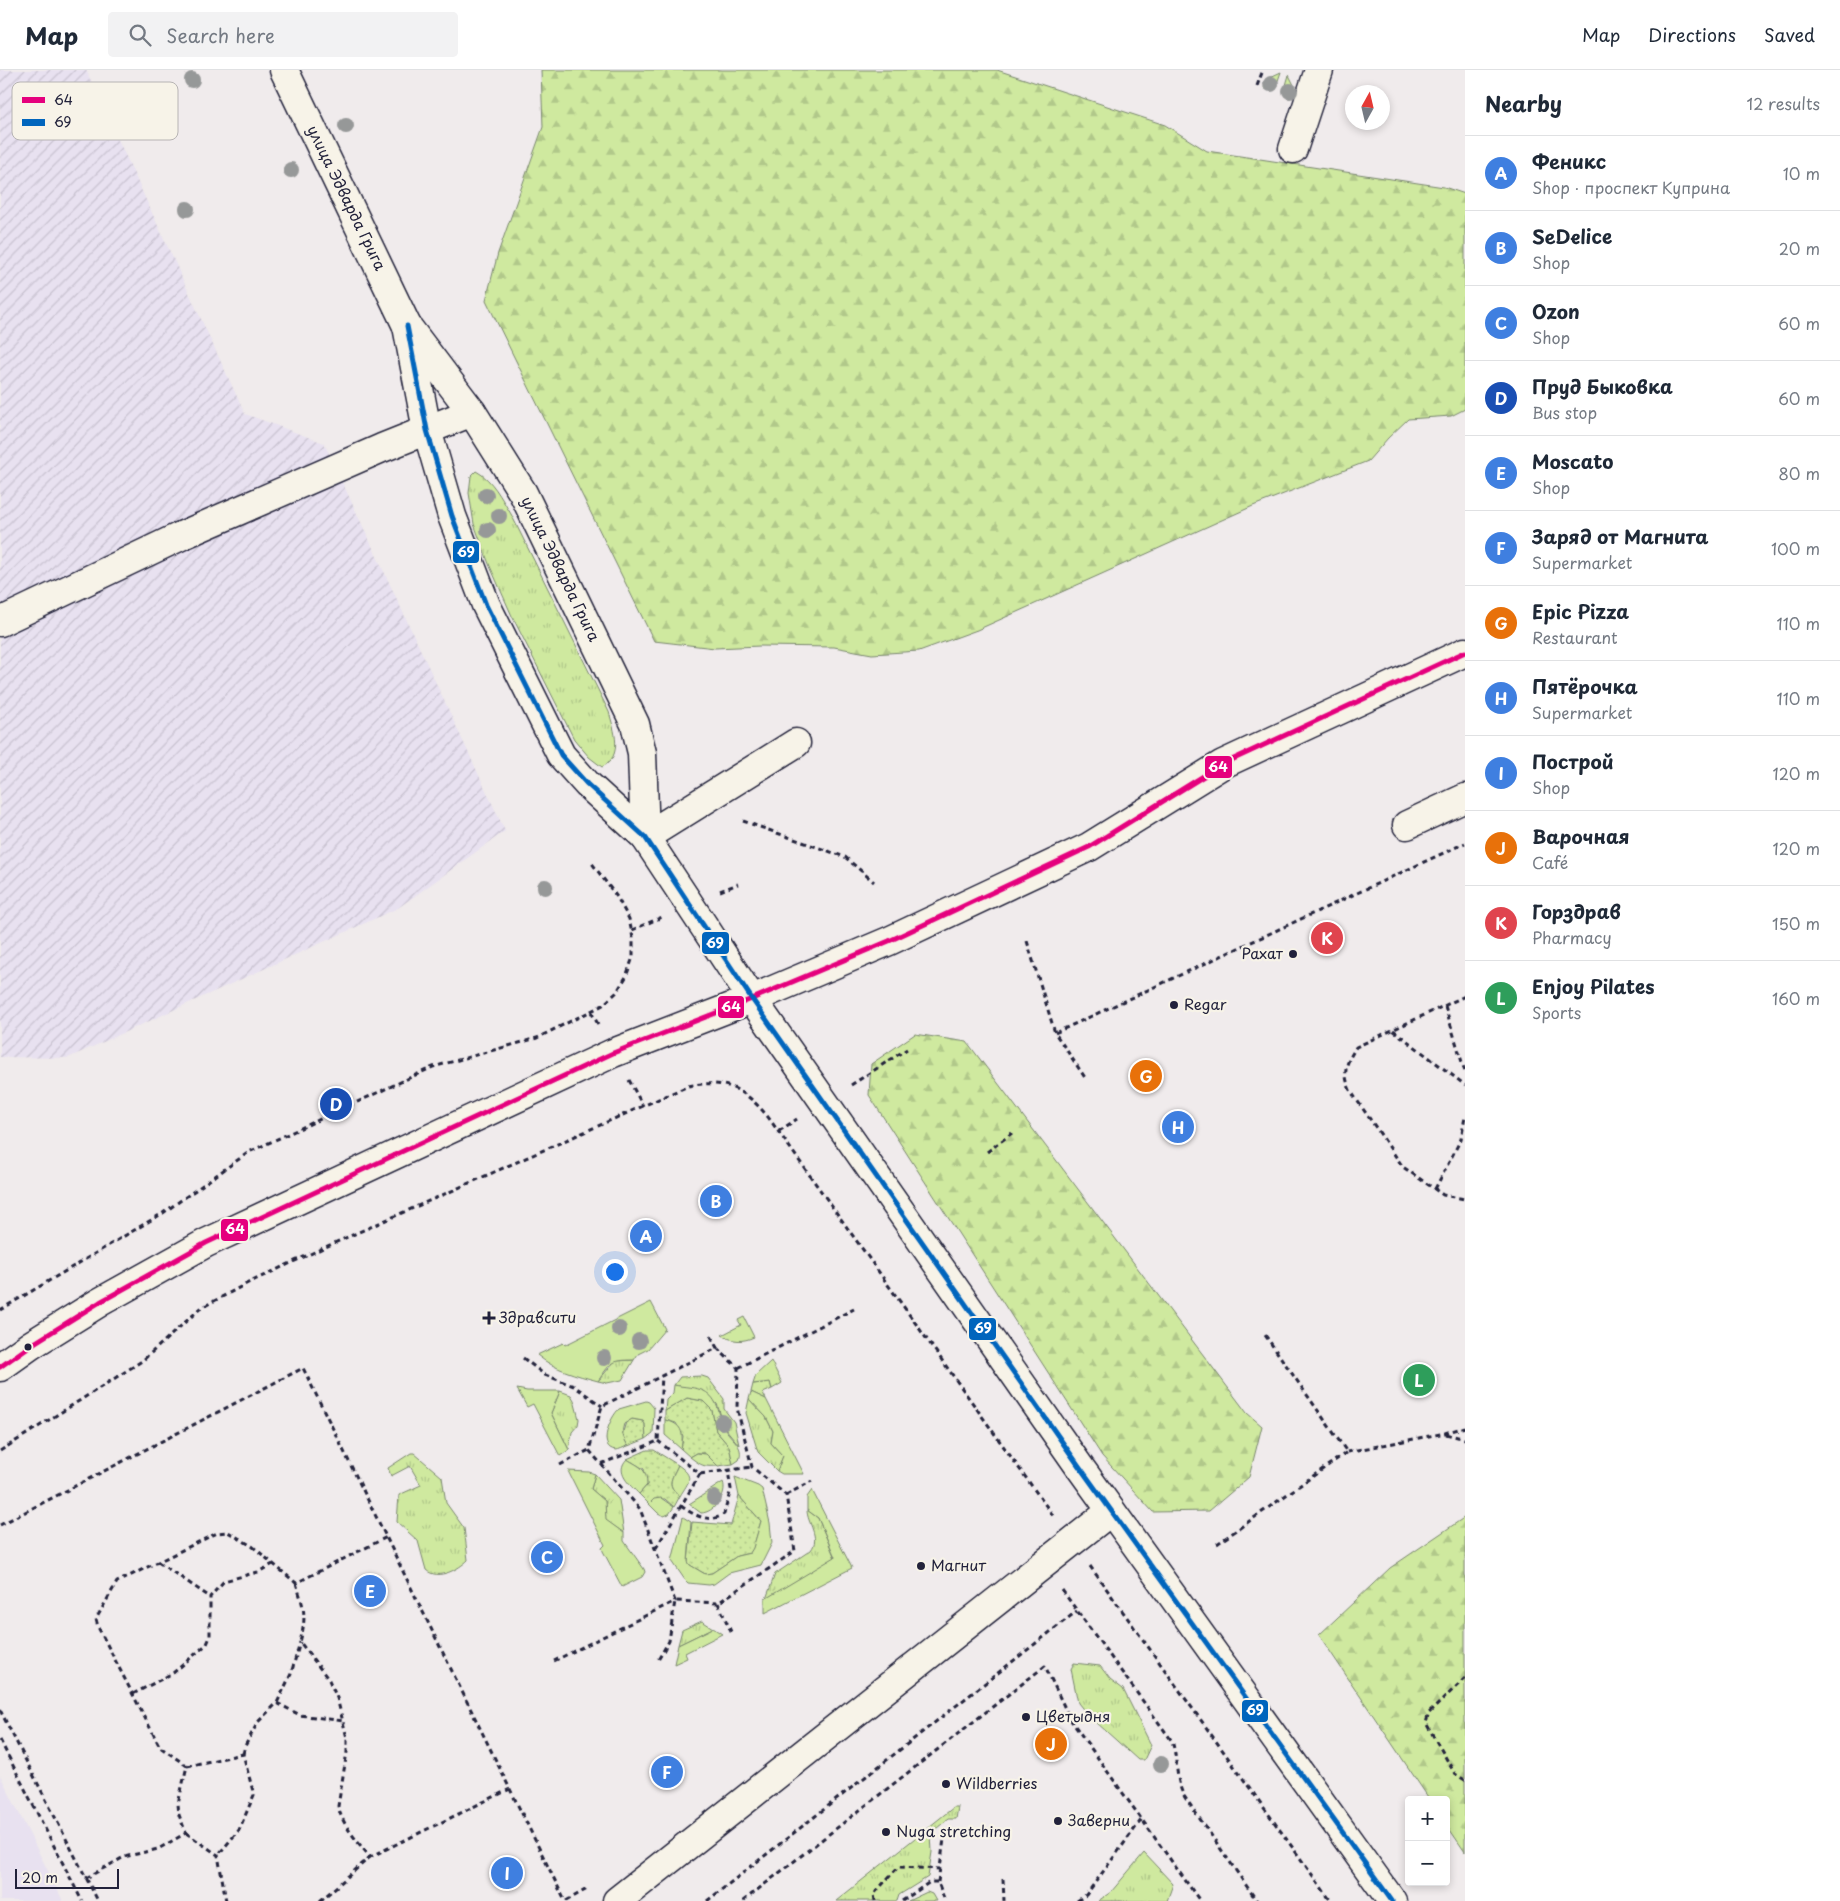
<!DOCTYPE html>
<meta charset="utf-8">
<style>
:root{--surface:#fff;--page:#f2f2f3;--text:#1f2937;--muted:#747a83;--line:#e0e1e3;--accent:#111827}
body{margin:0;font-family:"Playpen Sans",sans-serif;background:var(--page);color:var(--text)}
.controls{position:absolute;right:15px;bottom:15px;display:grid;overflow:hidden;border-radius:5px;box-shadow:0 2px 8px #0003}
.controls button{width:45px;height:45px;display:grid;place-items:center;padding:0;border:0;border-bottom:1px solid var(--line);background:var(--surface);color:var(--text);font:25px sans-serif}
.compass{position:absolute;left:1345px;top:15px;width:45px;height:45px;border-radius:50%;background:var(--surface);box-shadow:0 2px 8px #0003;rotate:8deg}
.scale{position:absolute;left:15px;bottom:12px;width:104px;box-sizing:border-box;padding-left:5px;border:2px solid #22223b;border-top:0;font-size:14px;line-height:18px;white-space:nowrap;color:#22223b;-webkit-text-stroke:4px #f7f3e8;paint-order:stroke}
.you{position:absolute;left:614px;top:1201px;width:18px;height:18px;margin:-12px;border:4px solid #fff;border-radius:50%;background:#1a73e8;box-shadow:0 0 0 8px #1a73e833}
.badge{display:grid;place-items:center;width:32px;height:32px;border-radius:50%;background:var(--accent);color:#fff;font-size:16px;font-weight:700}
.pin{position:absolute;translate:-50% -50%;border:2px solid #fff;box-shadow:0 1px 5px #0006}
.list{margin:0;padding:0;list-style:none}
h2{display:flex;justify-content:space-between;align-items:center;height:65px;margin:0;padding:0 20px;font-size:21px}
h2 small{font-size:16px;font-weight:400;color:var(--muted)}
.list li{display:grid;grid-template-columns:32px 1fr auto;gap:15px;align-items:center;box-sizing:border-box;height:75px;padding:0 20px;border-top:1px solid var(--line)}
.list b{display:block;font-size:19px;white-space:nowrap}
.list p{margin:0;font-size:16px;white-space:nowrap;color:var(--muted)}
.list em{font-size:16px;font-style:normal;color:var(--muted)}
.icon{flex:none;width:28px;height:28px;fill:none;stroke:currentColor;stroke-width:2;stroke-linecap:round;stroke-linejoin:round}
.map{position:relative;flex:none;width:1465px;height:1831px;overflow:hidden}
header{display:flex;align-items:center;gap:30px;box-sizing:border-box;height:70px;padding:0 25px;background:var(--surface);border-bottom:1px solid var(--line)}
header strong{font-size:24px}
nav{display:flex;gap:28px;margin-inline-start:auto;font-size:18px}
.search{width:350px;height:45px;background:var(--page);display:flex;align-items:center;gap:12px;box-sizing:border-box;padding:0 18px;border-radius:5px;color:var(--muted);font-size:19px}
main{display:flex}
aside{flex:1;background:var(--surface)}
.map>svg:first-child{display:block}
.built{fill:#e8e1f0}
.industrial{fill:url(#industrial-furrows)}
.grass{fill:url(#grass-tufts);stroke:#78866d}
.forest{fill:url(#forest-firs);stroke:#78866d}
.park{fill:url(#park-dots);stroke:#78866d}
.garden{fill:#cfe99f;stroke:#78866d}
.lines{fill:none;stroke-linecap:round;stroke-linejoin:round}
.minor-casing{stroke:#22223b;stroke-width:31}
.path{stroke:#22223b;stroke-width:3;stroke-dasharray:5 4;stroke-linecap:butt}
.minor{stroke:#f7f3e8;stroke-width:28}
.bus-1-casing{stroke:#f7f3e8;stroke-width:9}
.bus-2-casing{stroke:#f7f3e8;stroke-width:9}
.bus-1{stroke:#e5007d;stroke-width:5}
.bus-2{stroke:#0065bd;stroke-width:5}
.tree{fill:#969898}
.poi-dot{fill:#22223b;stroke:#f7f3e8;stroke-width:2}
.labels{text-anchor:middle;stroke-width:4.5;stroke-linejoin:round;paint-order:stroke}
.street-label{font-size:15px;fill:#22223b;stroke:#f7f3e8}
.poi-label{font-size:15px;fill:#22223b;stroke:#f7f3e8;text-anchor:start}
.key{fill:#f7f3e8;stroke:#b7b4b4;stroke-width:1}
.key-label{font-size:14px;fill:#22223b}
.line-badge{stroke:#f7f3e8;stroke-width:2}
.badge-label{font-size:14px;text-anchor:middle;font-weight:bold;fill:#fff}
</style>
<header>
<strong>Map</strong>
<div class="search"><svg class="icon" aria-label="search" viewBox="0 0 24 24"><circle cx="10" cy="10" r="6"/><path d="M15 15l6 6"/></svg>Search here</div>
<nav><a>Map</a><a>Directions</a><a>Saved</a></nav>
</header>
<main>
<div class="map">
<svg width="1465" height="1831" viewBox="0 0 1465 1831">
<defs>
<pattern id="industrial-furrows" width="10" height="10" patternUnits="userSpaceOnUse" patternTransform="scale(1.25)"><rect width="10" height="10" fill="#e8e1f0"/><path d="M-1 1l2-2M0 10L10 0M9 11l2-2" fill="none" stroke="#c7c1cf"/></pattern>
<pattern id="grass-tufts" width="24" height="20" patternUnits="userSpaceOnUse" patternTransform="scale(1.25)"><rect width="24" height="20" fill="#cfe99f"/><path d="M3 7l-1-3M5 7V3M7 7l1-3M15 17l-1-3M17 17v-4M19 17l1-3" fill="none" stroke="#b1c88a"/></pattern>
<pattern id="forest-firs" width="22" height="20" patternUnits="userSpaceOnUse" patternTransform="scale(1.25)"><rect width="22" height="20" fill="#cfe99f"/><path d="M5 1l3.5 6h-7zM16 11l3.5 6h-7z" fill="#b1c88a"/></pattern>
<pattern id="park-dots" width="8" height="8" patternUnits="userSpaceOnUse" patternTransform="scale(1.25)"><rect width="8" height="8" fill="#cfe99f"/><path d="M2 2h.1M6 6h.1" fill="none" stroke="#b1c88a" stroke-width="1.8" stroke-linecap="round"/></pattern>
</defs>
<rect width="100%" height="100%" fill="#f0ebec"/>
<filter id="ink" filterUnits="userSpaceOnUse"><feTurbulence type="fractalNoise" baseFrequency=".02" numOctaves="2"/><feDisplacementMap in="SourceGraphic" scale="10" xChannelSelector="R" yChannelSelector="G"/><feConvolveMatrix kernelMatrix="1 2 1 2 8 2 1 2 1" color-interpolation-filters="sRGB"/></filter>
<g filter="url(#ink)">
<polygon class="built" points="0,1705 63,1831 0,1831"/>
<polygon class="industrial" points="0,0 86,0 245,344 324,373 505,761 398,838 68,988 0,987"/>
<g class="grass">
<polygon points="1281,2 1275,19 1271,20 1264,18 1266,9"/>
<polygon points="1289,5 1296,19 1293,27 1287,25 1284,22"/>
<path d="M476,401C493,410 501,428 511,444L609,642C614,660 624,686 602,697L589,687L574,669L512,546L489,494L474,454L469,423L471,406Z"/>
<polygon points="634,1290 622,1310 607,1313 598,1311 615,1291"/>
<polygon points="702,1306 708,1308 724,1329 724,1339 734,1352 739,1375 725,1358 717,1334 704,1321 674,1315 680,1307"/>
<polygon points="770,1312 772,1319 763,1323 766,1329 751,1322 753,1314"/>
<polygon points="560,1321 571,1325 574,1330 579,1349 578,1355 572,1362 569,1380 551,1343"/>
<polygon points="749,1329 766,1347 773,1361 771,1373 783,1386 777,1401 758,1382 746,1343"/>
<path d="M411,1383H414L442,1407L446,1433L464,1458L468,1490C459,1499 438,1511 426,1500L418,1471L397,1452L399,1425L421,1415L410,1396L391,1406L388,1398Z"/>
<polygon points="595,1404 619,1430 624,1463 605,1450 605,1431 591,1419"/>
<path d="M807,1440L818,1448L835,1488L766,1529L775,1504L811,1480C821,1467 807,1453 807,1440Z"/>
<polygon points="702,1551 713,1558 678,1575 682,1560"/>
<polygon points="1074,1593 1100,1596 1110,1609 1123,1619 1151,1675 1144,1690 1138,1690 1086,1643 1078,1633 1071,1599"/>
<polygon points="954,1737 958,1737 956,1749 948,1749 931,1763 932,1782 928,1807 899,1825 897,1831 836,1831"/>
<polygon points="1144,1783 1173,1814 1167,1831 1098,1831 1111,1822"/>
<polygon points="927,1822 932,1824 936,1831 908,1831"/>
</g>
<g class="forest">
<polygon points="541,0 997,0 1165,55 1207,81 1444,117 1465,124 1465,339 1451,346 1408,349 1388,368 1368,391 1253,436 977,560 919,581 872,584 834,577 760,576 715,578 654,571 486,230 498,183 543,57"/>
<polygon points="915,964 967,972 1247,1343 1262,1356 1249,1407 1209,1441 1153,1442 1102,1386 869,1025 871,994"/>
<polygon points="1465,1447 1465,1782 1446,1754 1446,1730 1430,1730 1319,1565 1390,1498"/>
</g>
<g class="park">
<polygon points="687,1328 703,1331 712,1340 716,1361 729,1376 733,1394 718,1396 704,1383 697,1383 690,1387 681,1379 683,1366 676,1353 665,1350 665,1341"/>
<polygon points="632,1349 643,1351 645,1354 646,1369 628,1376 622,1365 626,1352"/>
<path d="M647,1380H654L678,1395C671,1410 666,1415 680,1426L674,1437L665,1429H656L649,1434L639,1424L647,1415L644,1399L627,1389Z"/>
<polygon points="739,1426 761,1451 753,1479 750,1483 737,1486 712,1503 705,1504 690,1495 688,1492 692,1452 731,1455"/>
</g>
<g class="garden">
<path d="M651,1232L665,1259L648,1279L638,1284L634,1290C610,1290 611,1293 598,1311C576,1305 555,1300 537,1285L563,1273L565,1275Z"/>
<path d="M744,1247L754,1267C743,1272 733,1272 722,1265L741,1255L738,1250Z"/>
<polygon points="771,1291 782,1313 772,1319 770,1312 753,1314 756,1305"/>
<path d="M674,1315C683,1317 696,1317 704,1321C719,1329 718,1344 724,1357C730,1369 745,1375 739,1390L733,1394L729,1376L716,1361L712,1340L703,1331L687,1328L665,1341L666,1330L673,1323Z"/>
<polygon points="517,1319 527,1321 560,1321 551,1343 569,1380 560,1386 533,1334 527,1337"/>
<polygon points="751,1322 766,1329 804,1404 782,1404 777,1401 783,1386 771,1373 773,1361 766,1347 749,1329"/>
<path d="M646,1331L649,1332L654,1338L653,1364L646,1369L645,1354L643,1351L632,1349L624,1354C621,1363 623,1367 628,1376C624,1377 619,1380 616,1380C596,1378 611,1346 619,1339Z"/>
<path d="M665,1350C682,1354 684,1362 681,1379L665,1365Z"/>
<path d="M697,1383L706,1384L718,1396C703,1397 702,1396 690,1387Z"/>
<path d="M627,1389C640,1397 647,1398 647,1415L639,1424C630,1415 614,1402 627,1389Z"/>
<path d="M678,1395C695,1407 689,1411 680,1426C666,1415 671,1410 678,1395Z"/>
<polygon points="568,1401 589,1402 595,1404 591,1419 605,1431 606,1450 624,1463 624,1471 644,1499 645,1502 642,1507 622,1517 603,1481 602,1478 605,1475"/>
<polygon points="735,1407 758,1416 762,1419 770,1453 772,1473 761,1495 729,1503 714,1514 709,1515 688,1513 685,1510 672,1491 683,1447 691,1452 688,1492 690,1495 705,1504 712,1503 737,1486 750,1483 753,1478 761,1451 739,1426"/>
<path d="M723,1412C728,1424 714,1443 701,1443L689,1434Z"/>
<polygon points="812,1420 852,1498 765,1543 765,1529 835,1487 818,1448 807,1440 807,1427"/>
<polygon points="661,1428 674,1437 669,1444 664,1446 658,1443 649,1434 654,1429"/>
<polygon points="713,1558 722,1564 685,1583 687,1588 674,1594 678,1575"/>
</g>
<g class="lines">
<g class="minor-casing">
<g id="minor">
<polyline points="284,0 407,256 472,342 523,423 635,654 642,683 645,767"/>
<polyline points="1293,79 1319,0"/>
<polyline points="407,256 427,360 452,446 486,535 561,685 587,714 645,767 752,929 1079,1396 1392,1831"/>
<polyline points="0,552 183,465 382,378 472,342"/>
<polyline points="1407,755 1465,728"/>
<polyline points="645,767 796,673"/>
<polyline points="0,1297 31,1275 100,1232 206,1173 613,983 752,929 889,871 1089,777 1223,694 1465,582"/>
<polyline points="617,1831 1111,1441"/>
</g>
</g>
<g class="path">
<polyline points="1257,16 1263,0"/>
<polyline points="743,751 845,787 874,812"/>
<polyline points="720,821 738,814"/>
<polyline points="632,860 662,847"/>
<polyline points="1027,871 1055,963 1086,1009"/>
<path d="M1465,926L1356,977C1346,994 1342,1001 1350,1020L1403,1097L1443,1125L1465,1129"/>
<polyline points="1445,936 1465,1002"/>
<polyline points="591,942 598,954"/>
<polyline points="1393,960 1465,1015"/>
<polyline points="1055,963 1465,773"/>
<polyline points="629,1010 643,1036"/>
<polyline points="851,1015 907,979"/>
<polyline points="779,1061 797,1049"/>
<polyline points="987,1082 1012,1063"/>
<polyline points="1435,1119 1461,1069 1465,1047"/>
<polyline points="0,1240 163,1143 249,1082 433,997 537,968 603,935 616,923 626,907 633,887 633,868 629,849 617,827 591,792"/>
<polyline points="711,1266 717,1278"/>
<polyline points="523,1288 545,1305 574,1316 602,1336"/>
<polyline points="738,1298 854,1239"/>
<polyline points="1446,1364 1465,1369"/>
<path d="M0,1381L142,1291L201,1238L248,1213L323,1178L688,1016C726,1009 744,1018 768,1047L1054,1447"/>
<polyline points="1347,1382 1445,1363 1465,1357"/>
<polyline points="601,1394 658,1371 662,1306"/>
<polyline points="560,1395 589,1380"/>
<polyline points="700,1404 752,1397"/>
<polyline points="786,1425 812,1411"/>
<path d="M681,1436C693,1445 710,1454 724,1444L731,1419L728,1401"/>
<polyline points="0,1455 303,1298 565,1831"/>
<polyline points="1217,1474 1347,1382 1265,1265"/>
<polyline points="656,1478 700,1404 658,1371"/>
<polyline points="158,1492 210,1527"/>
<polyline points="1090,1496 1331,1831"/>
<path d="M296,1513C304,1538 307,1545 300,1572L329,1610L337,1628L347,1668V1682L338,1736C342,1755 358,1772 370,1787L510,1719"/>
<path d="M1062,1520L1172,1671C1178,1690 1175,1709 1184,1726L1257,1831"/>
<polyline points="718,1533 732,1564"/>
<polyline points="554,1591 675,1531 640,1439 589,1380 602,1336 717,1278 738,1298 737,1338 752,1397 786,1425 795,1481 718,1533 675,1531 669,1571 658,1590"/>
<polyline points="1465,1608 1429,1643 1426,1653 1455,1704 1465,1710"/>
<polyline points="133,1624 173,1603 207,1574 210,1567 210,1527 224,1511 258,1502 273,1494"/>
<polyline points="277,1633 300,1645 343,1651"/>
<polyline points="0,1640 98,1831"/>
<polyline points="0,1670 82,1831"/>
<polyline points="243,1684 245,1676 258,1652 277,1633 291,1604 300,1572"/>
<polyline points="187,1696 243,1684 254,1725 239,1760 218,1785"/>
<polyline points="186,1763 218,1785 226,1831"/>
<polyline points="86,1808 124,1787 158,1779 186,1763 179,1745 178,1734 187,1696 160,1677 98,1557 96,1549 117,1512 217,1463 228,1462 252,1476 296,1513 387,1467"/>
<polyline points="1003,1809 1004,1831"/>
<polyline points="938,1812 945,1762"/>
<polyline points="320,1831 370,1787"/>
<polyline points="566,1831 587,1819"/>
<polyline points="707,1831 1077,1541"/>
<polyline points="743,1831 1045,1596 1070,1649 1200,1831"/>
<polyline points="875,1831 874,1824 898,1797 940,1799"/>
<polyline points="902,1831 930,1812 938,1812 945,1831"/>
<polyline points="1077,1831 1086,1825 1142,1749"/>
</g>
<use href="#minor" class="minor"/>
<g class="bus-1-casing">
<polyline id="bus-1" points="0,1297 31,1275 100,1232 206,1173 613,983 752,929 889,871 1089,777 1223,694 1465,582"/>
</g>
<g class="bus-2-casing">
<polyline id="bus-2" points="407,256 427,360 452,446 486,535 561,685 587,714 645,767 752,929 1079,1396 1392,1831"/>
</g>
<use href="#bus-1" class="bus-1"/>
<use href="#bus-2" class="bus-2"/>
</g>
<g class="tree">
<circle cx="192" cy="10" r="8"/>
<circle cx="1271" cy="14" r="8"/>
<circle cx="1290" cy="21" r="8"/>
<circle cx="346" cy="56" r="8"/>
<circle cx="291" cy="100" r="8"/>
<circle cx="187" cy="139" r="8"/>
<circle cx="486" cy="425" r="8"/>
<circle cx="499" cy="446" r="8"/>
<circle cx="488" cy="460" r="8"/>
<circle cx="545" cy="817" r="8"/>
<circle cx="619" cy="1259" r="8"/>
<circle cx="639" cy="1271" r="8"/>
<circle cx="604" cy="1288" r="8"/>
<circle cx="722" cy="1352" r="8"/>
<circle cx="714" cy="1428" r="8"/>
<circle cx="1161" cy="1694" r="8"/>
</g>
</g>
<g class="poi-dot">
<circle cx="1293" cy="884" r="5"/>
<circle cx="1174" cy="935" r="5"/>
<path d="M486.5 1240.5h5v5h5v5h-5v5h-5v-5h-5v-5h5z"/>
<circle cx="28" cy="1277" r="4.5"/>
<circle cx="921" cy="1496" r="5"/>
<circle cx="1026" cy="1647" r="5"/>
<circle cx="946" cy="1714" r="5"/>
<circle cx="1058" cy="1751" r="5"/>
<circle cx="886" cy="1762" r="5"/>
</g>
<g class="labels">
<g class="street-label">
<text transform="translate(346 128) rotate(64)" y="5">улица Эдварда Грига</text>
<text transform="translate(560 499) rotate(64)" y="5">улица Эдварда Грига</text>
</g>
<g class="poi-label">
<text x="1283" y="889" text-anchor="end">Рахат</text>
<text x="1184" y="940">Regar</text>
<text x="499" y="1253">Здравсити</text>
<text x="931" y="1501">Магнит</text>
<text x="1036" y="1652">Цветыдня</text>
<text x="956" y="1719">Wildberries</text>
<text x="1068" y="1756">Заверни</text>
<text x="896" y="1767">Nuga stretching</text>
</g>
</g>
<rect x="12" y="12" width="166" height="58" rx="8" class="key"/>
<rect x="22" y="27" width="23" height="6" fill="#e5007d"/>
<rect x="22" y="49" width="23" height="7" fill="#0065bd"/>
<g class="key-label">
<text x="54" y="35">64</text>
<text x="54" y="57">69</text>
</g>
<g class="line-badge">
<rect x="452" y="470" width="28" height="24" rx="5" fill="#0065bd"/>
<rect x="1204" y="685" width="29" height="24" rx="5" fill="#e5007d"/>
<rect x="701" y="861" width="29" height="24" rx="5" fill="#0065bd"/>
<rect x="717" y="925" width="28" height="24" rx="5" fill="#e5007d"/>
<rect x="220" y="1148" width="29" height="24" rx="5" fill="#e5007d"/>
<rect x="968" y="1247" width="29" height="24" rx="5" fill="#0065bd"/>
<rect x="1241" y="1629" width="28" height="24" rx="5" fill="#0065bd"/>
</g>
<g class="badge-label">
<text x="466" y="487">69</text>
<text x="1218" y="702">64</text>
<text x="715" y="878">69</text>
<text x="731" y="942">64</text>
<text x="235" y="1164">64</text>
<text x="983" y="1263">69</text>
<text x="1255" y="1645">69</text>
</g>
</svg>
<div class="controls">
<button>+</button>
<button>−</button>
</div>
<svg class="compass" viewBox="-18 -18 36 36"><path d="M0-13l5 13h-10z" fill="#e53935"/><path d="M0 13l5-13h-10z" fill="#747a83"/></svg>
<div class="scale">20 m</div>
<div class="you"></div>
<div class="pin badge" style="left:646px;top:1166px;background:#3f7fe0">A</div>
<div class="pin badge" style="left:716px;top:1131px;background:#3f7fe0">B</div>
<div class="pin badge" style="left:547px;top:1487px;background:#3f7fe0">C</div>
<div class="pin badge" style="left:336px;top:1034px;background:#1a4fb4">D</div>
<div class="pin badge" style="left:370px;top:1521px;background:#3f7fe0">E</div>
<div class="pin badge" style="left:667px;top:1702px;background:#3f7fe0">F</div>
<div class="pin badge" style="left:1146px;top:1006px;background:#e8710a">G</div>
<div class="pin badge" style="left:1178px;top:1057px;background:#3f7fe0">H</div>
<div class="pin badge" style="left:507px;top:1803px;background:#3f7fe0">I</div>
<div class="pin badge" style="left:1051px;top:1674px;background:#e8710a">J</div>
<div class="pin badge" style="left:1327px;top:868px;background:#e0444e">K</div>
<div class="pin badge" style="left:1419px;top:1310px;background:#2e9e5b">L</div>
</div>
<aside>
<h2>Nearby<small>12 results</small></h2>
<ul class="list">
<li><span class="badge" style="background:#3f7fe0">A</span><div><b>Феникс</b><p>Shop · проспект Куприна</p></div><em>10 m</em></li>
<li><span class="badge" style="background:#3f7fe0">B</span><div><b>SeDelice</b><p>Shop</p></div><em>20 m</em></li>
<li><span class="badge" style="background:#3f7fe0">C</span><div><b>Ozon</b><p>Shop</p></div><em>60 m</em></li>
<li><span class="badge" style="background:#1a4fb4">D</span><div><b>Пруд Быковка</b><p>Bus stop</p></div><em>60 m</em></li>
<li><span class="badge" style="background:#3f7fe0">E</span><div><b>Moscato</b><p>Shop</p></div><em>80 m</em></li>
<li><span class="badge" style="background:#3f7fe0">F</span><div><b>Заряд от Магнита</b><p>Supermarket</p></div><em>100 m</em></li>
<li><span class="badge" style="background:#e8710a">G</span><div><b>Epic Pizza</b><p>Restaurant</p></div><em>110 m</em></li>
<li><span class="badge" style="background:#3f7fe0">H</span><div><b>Пятёрочка</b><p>Supermarket</p></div><em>110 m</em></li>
<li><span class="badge" style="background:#3f7fe0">I</span><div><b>Построй</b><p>Shop</p></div><em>120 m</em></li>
<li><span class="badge" style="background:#e8710a">J</span><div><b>Варочная</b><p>Café</p></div><em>120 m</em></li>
<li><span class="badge" style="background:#e0444e">K</span><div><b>Горздрав</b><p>Pharmacy</p></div><em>150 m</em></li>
<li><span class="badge" style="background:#2e9e5b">L</span><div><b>Enjoy Pilates</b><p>Sports</p></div><em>160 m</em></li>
</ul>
</aside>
</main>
